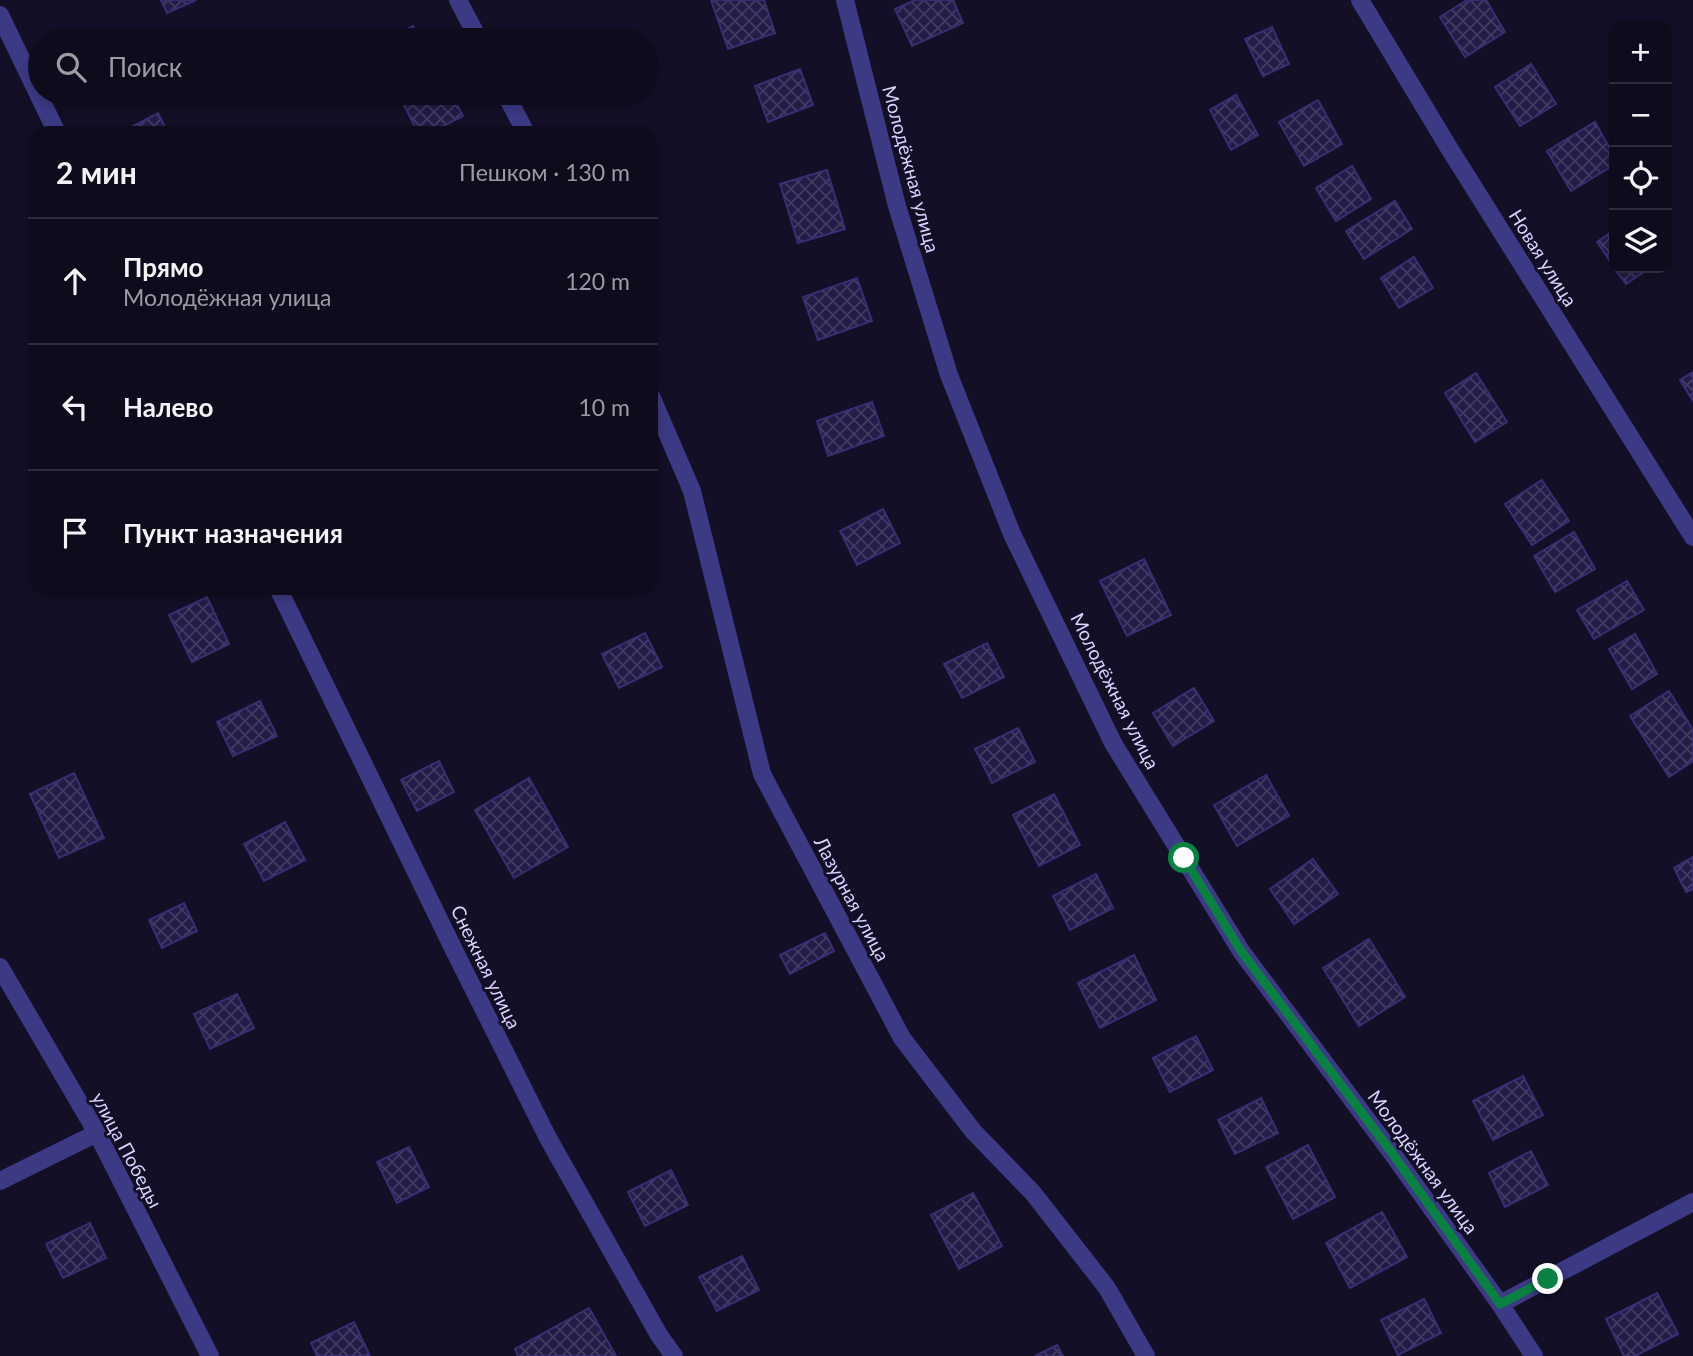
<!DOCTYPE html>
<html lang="ru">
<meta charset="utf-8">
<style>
:root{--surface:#0e0b1c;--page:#171425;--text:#f1f3f6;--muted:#9b9ba3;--line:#2e2b3b}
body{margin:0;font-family:Lato,sans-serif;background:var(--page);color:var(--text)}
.controls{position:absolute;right:21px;top:21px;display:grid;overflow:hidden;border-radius:14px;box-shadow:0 4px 10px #0003}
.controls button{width:63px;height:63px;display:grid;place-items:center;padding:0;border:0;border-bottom:2px solid var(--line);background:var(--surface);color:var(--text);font:35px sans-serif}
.stop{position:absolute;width:21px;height:21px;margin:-16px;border:5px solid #0b8043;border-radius:50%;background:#fff}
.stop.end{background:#0b8043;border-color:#fff;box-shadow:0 2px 7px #0008}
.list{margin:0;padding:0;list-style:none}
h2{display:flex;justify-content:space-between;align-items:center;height:91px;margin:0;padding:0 28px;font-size:30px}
h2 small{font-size:23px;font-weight:400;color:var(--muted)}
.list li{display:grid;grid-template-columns:46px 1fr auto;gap:21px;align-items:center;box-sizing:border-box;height:126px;padding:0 28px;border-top:2px solid var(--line)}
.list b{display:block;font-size:26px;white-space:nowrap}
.list p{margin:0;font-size:23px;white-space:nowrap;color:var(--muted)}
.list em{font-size:23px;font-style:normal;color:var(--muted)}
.icon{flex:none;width:38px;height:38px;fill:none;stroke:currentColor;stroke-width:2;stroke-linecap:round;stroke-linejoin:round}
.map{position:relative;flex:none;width:1693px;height:1356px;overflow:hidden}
.search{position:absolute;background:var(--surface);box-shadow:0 4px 10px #0003;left:28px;top:28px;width:630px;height:77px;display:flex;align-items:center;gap:18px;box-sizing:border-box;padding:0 24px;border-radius:38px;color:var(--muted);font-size:26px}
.panel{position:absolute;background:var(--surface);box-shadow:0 4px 10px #0003;left:28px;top:126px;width:630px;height:469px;border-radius:21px}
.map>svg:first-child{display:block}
.building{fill:url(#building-cross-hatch);stroke:#3b2d73;stroke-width:2}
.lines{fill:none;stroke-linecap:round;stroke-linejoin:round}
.minor{stroke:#3d3a85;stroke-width:18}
.route{stroke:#0b8043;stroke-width:9}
.labels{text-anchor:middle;stroke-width:6;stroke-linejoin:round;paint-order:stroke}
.street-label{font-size:19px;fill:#d9d4ff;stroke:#130f26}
</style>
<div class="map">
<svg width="1693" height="1356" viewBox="0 0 1693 1356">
<defs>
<pattern id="building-cross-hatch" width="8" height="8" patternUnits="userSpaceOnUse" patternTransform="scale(1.75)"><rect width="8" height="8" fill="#241b47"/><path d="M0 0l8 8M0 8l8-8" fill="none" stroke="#433b63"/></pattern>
</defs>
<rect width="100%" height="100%" fill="#130f26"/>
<g class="building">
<polygon points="161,0 196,0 167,13"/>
<polygon points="711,0 764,0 775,33 728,49"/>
<polygon points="915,0 953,0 963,23 912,46 895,9"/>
<polygon points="1467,0 1486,0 1505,32 1465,57 1440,17"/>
<polygon points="413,26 420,40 383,40"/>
<polygon points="1272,27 1289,64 1263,76 1245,39"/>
<polygon points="1531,64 1556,104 1520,126 1495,87"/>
<polygon points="800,69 813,105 768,122 755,86"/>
<polygon points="424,93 451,93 463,116 429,133 418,133 403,103"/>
<polygon points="1236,95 1258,135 1231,150 1210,110"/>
<polygon points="1318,100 1342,144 1304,166 1279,122"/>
<polygon points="158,113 168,133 120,133"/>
<polygon points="1595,122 1614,156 1614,165 1571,191 1547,151"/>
<polygon points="1352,166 1371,199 1336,221 1316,188"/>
<polygon points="827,170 845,229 798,243 780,184"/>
<polygon points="1395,201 1412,229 1364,259 1346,231"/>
<polygon points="1614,230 1614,267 1597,242"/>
<polygon points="1414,257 1433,288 1399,308 1381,278"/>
<polygon points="1614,268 1650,268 1626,284"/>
<polygon points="857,278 872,321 818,340 803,297"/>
<polygon points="1693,372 1693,401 1680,380"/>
<polygon points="1476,373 1507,422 1475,442 1445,393"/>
<polygon points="872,402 884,436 828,456 817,421"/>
<polygon points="1542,480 1569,521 1532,545 1505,504"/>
<polygon points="883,509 900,543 857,565 840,531"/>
<polygon points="1574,532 1595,569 1555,592 1534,556"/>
<polygon points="1144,559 1171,615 1127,636 1100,581"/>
<polygon points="1627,581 1644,610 1594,639 1577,610"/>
<polygon points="207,597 229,644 192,662 169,615"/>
<polygon points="645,633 662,667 619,688 602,654"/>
<polygon points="1635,634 1657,674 1632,689 1609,649"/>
<polygon points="987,643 1004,677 962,698 944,664"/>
<polygon points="1194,688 1214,721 1173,746 1153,713"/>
<polygon points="1669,691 1693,730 1693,761 1669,777 1630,716"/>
<polygon points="260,701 277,736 233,756 217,722"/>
<polygon points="1018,728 1035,762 992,783 975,749"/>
<polygon points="439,761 454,792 417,811 401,780"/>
<polygon points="74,773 104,838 59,858 30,794"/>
<polygon points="1266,775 1289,816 1237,846 1214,805"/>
<polygon points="529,778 568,847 514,878 475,810"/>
<polygon points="1054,794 1080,845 1039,866 1013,815"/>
<polygon points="285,822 305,860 264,881 244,844"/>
<polygon points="1693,857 1693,889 1686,892 1674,868"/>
<polygon points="1313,859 1338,894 1294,924 1270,889"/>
<polygon points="1096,874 1113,908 1070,930 1053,896"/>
<polygon points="184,903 197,931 162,948 149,920"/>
<polygon points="825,933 834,951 790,974 780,955"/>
<polygon points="1369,939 1405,997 1359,1026 1323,968"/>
<polygon points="1134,955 1156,1000 1100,1028 1078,983"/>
<polygon points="237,994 254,1028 210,1049 194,1014"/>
<polygon points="1196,1036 1213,1070 1170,1092 1153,1058"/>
<polygon points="1523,1076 1543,1115 1493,1140 1473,1101"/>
<polygon points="1261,1098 1278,1133 1235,1154 1218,1120"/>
<polygon points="1308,1145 1335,1197 1293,1219 1266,1167"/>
<polygon points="409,1147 429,1187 397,1203 377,1162"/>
<polygon points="1531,1151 1548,1185 1505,1207 1489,1173"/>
<polygon points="671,1170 688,1205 645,1226 628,1192"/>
<polygon points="973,1193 1002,1246 959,1269 931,1215"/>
<polygon points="1382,1212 1407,1257 1350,1288 1326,1243"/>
<polygon points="90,1223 106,1258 63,1278 46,1244"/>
<polygon points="742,1256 759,1290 717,1311 699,1277"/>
<polygon points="1657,1293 1678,1334 1635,1356 1624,1356 1606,1319"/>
<polygon points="1424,1299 1441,1333 1398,1355 1381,1320"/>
<polygon points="589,1308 616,1356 518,1356 515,1349"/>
<polygon points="354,1322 370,1356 317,1356 311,1343"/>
<polygon points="1057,1345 1063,1356 1035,1356"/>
</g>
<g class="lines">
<g class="minor">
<polyline points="458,0 479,40"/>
<polyline points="845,0 897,206 949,375 1012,534 1113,743 1241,951 1392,1153 1500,1304 1534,1356"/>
<polyline points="1360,0 1449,148 1693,537"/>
<polyline points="0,15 57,133"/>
<polyline points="505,93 526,133"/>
<polyline points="651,396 692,491 762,774 902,1038 973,1131 1033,1193 1107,1288 1146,1356"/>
<polyline points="278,588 452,946 548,1138 659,1335 674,1356"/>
<polyline points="0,967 97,1133 210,1356"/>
<polyline points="0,1181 97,1133"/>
<polyline points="1500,1304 1693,1202"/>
</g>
</g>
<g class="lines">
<polyline class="route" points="1184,858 1241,951 1392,1153 1500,1304 1548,1279"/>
</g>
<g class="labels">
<g class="street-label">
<text transform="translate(911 169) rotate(75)" y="7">Молодёжная улица</text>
<text transform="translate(1543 258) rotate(58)" y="7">Новая улица</text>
<text transform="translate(1115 691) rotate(63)" y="7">Молодёжная улица</text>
<text transform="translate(852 899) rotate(62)" y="7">Лазурная улица</text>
<text transform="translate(486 967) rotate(64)" y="7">Снежная улица</text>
<text transform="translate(127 1150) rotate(62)" y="7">улица Победы</text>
<text transform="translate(1423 1162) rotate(54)" y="7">Молодёжная улица</text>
</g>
</g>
</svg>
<div class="controls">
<button>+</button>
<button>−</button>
<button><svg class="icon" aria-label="locate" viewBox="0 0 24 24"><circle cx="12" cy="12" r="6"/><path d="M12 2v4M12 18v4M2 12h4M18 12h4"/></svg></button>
<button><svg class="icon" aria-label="layers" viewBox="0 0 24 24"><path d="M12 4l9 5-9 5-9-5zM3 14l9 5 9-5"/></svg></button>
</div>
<div class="stop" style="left:1184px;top:858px"></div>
<div class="stop end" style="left:1548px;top:1279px"></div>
<div class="search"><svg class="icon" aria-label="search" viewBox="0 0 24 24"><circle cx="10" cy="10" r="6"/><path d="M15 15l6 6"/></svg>Поиск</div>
<section class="panel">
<h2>2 мин<small>Пешком · 130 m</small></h2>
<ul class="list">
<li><svg class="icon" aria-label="ahead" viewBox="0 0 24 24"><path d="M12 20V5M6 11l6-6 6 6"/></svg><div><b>Прямо</b><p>Молодёжная улица</p></div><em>120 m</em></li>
<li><svg class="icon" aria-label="left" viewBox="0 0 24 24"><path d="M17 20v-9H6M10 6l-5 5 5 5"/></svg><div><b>Налево</b></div><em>10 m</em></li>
<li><svg class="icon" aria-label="arrive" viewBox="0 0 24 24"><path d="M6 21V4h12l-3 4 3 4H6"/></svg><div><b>Пункт назначения</b></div></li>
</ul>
</section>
</div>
